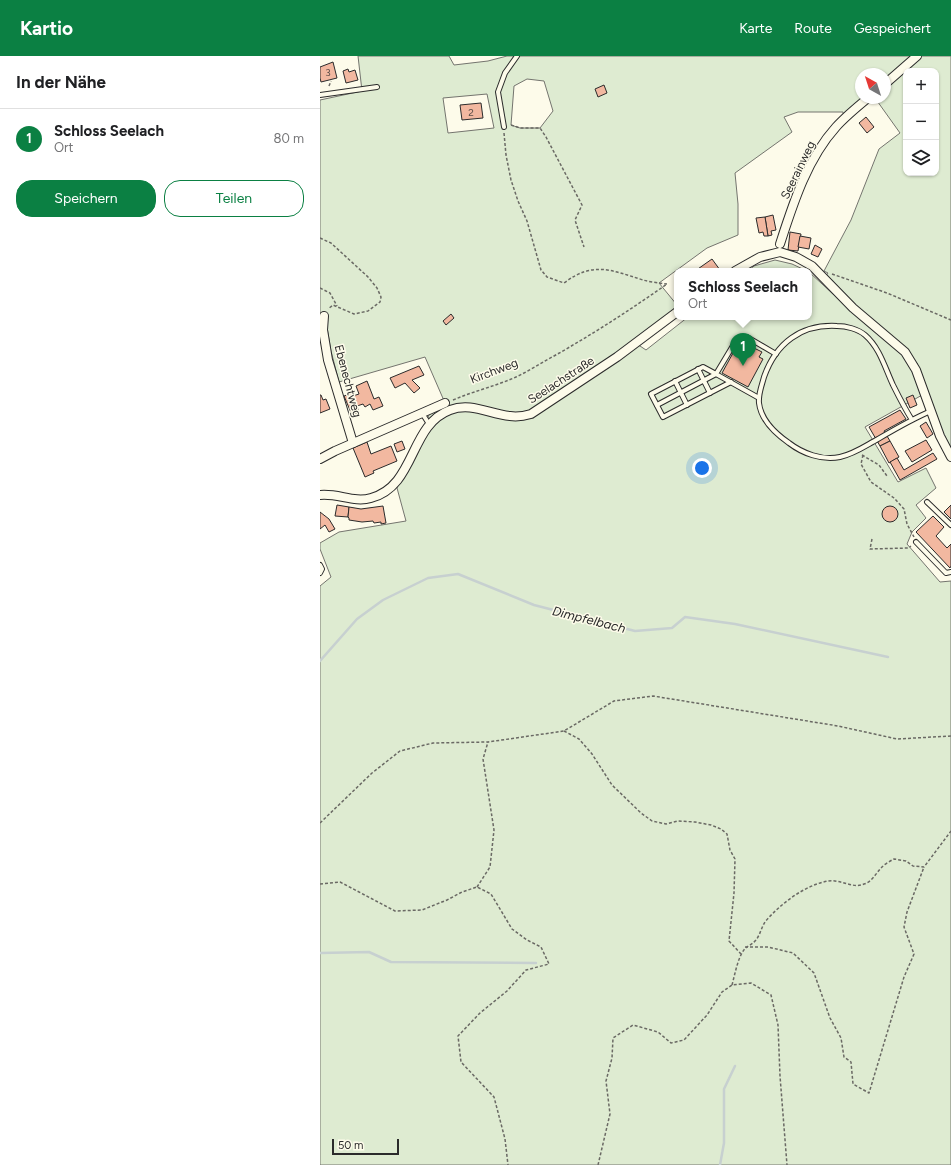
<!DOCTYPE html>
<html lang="de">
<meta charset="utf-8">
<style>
:root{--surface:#fff;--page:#f6f6f6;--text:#202124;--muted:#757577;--line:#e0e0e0;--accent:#0b8043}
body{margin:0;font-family:Figtree,sans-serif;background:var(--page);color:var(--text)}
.controls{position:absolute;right:12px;top:12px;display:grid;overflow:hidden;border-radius:8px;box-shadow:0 1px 3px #0004}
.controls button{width:36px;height:36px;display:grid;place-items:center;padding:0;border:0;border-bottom:1px solid var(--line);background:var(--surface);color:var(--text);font:20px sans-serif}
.compass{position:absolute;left:535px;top:12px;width:36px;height:36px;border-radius:50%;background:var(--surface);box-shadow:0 1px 3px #0004;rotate:321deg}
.scale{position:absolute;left:12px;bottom:10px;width:67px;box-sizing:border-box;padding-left:4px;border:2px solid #2b2b2b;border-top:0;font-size:11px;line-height:14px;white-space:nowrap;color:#2b2b2b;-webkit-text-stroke:3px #fdfbea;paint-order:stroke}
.you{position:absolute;left:382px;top:412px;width:14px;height:14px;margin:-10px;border:3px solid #fff;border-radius:50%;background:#1a73e8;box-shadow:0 0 0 6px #1a73e833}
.badge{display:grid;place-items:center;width:26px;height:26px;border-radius:50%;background:var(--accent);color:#fff;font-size:13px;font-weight:700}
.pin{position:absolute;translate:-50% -33px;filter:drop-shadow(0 1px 2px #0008)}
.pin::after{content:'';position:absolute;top:21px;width:14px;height:12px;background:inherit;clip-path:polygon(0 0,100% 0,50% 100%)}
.popup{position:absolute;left:354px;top:212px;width:138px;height:52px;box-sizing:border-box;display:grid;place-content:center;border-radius:8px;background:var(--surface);filter:drop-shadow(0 1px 3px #0005);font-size:13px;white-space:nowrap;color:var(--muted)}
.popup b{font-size:15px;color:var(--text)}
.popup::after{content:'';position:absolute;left:50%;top:100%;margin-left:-8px;border:8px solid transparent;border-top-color:var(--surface)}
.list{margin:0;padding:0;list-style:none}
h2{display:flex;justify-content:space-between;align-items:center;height:52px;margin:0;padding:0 16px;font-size:17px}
h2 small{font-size:13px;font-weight:400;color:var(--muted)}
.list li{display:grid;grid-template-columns:26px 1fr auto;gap:12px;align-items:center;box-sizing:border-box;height:60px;padding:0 16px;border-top:1px solid var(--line)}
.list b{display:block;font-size:15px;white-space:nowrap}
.list p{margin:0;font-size:13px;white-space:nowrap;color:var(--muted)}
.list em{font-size:13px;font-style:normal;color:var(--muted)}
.actions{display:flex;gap:8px;padding:12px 16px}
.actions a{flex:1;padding:9px 0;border:1px solid var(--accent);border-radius:16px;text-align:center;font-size:14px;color:var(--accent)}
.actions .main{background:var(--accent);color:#fff}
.icon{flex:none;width:22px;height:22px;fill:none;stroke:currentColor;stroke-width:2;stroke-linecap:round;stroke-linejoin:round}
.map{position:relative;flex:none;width:631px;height:1109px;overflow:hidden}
header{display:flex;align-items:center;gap:24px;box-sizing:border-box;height:56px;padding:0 20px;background:var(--accent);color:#fff}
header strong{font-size:19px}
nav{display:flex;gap:22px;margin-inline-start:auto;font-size:14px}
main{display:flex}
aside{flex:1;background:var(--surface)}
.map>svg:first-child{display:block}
.green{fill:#deebd1;stroke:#74746e;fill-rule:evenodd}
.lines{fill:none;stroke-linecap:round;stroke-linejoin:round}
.stream{stroke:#c7d0d0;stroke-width:2.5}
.building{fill:#f2b8a0;stroke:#2b2b2b}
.service-casing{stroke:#2b2b2b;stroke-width:6}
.minor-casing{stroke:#2b2b2b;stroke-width:10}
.path{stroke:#6a6964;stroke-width:1.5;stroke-dasharray:3 2;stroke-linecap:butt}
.service{stroke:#fdfbea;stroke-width:4}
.minor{stroke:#fdfbea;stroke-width:8}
.labels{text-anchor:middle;stroke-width:3;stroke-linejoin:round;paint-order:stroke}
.number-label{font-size:10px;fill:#5d4e48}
.street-label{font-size:12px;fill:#2b2b2b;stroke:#fdfbea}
.water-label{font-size:13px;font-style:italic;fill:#2b2b2b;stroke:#fdfbea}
</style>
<header>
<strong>Kartio</strong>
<nav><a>Karte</a><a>Route</a><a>Gespeichert</a></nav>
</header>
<main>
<aside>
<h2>In der Nähe<small></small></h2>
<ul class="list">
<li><span class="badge">1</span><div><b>Schloss Seelach</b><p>Ort</p></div><em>80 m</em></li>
</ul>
<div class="actions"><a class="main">Speichern</a><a>Teilen</a></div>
</aside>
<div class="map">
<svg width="631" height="1109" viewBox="0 0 631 1109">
<rect width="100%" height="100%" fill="#fdfbea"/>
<g class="green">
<path d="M38,0H129L134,9L168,5L187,0H631V401L604,338L545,371L578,426L606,412L616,432L596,449L606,462L592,476L587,488L620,526L631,525V1109H0V530L11,521L0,493V487L19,476L86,465L77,432L109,359L125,347L105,301L19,326L11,295L5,259H0V44L42,35ZM586,15H616V117H586ZM541,18H565V42H555L580,77L559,93L531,164L504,215L508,217L502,225L597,307L604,336L582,297L550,272L489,216V261H368L326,294L314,286L357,256V249L339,227L387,192L418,179V148L415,117L472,76L464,61L478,56H523L524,64L548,42H541ZM207,23L224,25L233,55L220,72H200L191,69L194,30ZM167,38L174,72L128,77L123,42Z"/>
<polygon points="455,204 472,208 487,215 428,215 434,210"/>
</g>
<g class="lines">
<g class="stream">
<polyline points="0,605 37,563 63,544 108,522 138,518 214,549 315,575 352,572 365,561 415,568 568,601"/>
<polyline points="0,897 49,896 71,906 216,907"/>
<polyline points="400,1109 404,1087 404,1033 415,1010"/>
</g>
</g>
<g class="building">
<polygon points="13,6 17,22 1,26 0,22 0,11"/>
<polygon points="28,13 29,16 35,14 38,24 26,27 23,15"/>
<polygon points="284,29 287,37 278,41 275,33"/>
<polygon points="161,47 163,62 142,64 140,49"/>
<polygon points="546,61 554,71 547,77 539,67"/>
<polygon points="453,159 456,174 451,175 452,179 448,180 445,161"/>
<polygon points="445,161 448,180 444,180 443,176 439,177 436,162"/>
<polygon points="470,176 481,178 478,195 468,194"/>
<polygon points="480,180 491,182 489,193 478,191"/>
<polygon points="495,189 502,193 498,201 491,198"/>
<polygon points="392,203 400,214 399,215 375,215"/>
<polygon points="131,258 134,262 126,269 123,265"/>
<polygon points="424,287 442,296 439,301 443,303 428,331 402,317 418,288"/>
<polygon points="99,310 104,319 92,324 100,332 94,337 85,327 75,332 70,322"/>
<polygon points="47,325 54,343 59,341 63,350 53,354 50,348 45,351 43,348 37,350 39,357 32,359 24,340 32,337 33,340 39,338 36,330"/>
<polygon points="0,339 1,339 3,344 6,343 10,353 0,357"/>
<polygon points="593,339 597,349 590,352 586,342"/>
<polygon points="580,354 586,363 564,375 570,385 560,390 549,371"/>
<polygon points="606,366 613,378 607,382 600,370"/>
<polygon points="606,384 612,394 592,406 585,395"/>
<polygon points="82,385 85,393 77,396 74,388"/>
<polygon points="570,385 579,401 569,407 560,390"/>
<polygon points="47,386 51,398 71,390 77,405 53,415 54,417 45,421 33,392"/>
<polygon points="613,397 617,403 580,424 570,406 577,402 584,414"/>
<polygon points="17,449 29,451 28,461 15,460"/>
<polygon points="631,449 631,463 624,456"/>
<circle cx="570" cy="458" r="8"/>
<polygon points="63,450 66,467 61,468 61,466 54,467 53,465 42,466 29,464 29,462 28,461 29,451 41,453"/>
<polygon points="0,456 9,463 15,473 9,476 5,469 0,473"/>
<polygon points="613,460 624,471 616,480 627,492 631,488 631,510 630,512 596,476"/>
</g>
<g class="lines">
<g class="service-casing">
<g id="service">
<polyline points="0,39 57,31"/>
<polyline points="184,71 178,36 185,17 197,0"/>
<polyline points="378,313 390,337"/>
<polyline points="396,318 383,311 331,338 343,361 411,326"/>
<polyline points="355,325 367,349"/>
<polyline points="439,342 396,318 417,283 427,281 456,298"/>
<polyline points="337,349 396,318"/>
<polyline points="102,357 109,368"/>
<path d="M592,364C585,353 579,341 573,329C565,312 560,292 545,279C538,273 526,270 517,270C481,268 456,287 444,321C442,329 438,338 439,347C441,364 456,378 469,387C482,397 502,405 520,401C534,398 545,390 558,383C575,373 592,363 611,355"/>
<polyline points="607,446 631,469"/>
<polyline points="596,486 626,517 631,516"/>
<polyline points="0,509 2,513 0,517"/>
</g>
</g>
<g class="minor-casing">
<g id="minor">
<polyline points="565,28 597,0"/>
<path d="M460,188C473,148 487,103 516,71C525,61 537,51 548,42"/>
<polyline points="415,215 440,201 460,196 476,201 492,210 533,252 585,296 596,314 620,380 631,401"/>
<polyline points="4,260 3,274 8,304 33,387"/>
<polyline points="0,403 15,395 125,347"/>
<path d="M0,439C18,437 34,447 51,442C96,430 89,369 130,354C151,346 169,358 190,360C197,361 204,360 211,358L297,301L357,256"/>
</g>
</g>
<g class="path">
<polyline points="9,30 11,25"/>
<polyline points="191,69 200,72 220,72 226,81 262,149 255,164 264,191"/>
<path d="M184,77L186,99L191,124L198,145L207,165L221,214L227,221L244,227C273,205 291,214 323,224C330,226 339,227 347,228"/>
<polyline points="0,182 11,187 48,221 57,232 61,241 60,246 48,255 34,258 13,249 8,253"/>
<polyline points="512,218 567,237 631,264"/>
<polyline points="0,232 10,237 17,250"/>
<path d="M133,344C154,335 176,330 196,321C209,315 221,307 234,300C273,278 310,254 347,228"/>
<polyline points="542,399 559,409 567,420"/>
<polyline points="543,399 541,408 551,426 574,442 584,453 587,468 594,481"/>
<polyline points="552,483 550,493 588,492 591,490"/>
<polyline points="244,675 259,683 272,698 292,729 321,757 332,765 346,768 358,765 375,766 391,769 401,773 407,778 410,794 415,803 414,837 409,885 421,898"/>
<polyline points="0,767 52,717 80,695 113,687 168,686 244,675 294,645 333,640 518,670 577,683 631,680"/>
<polyline points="0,828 20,826 75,855 102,854 127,844 142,836 157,831 171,838 192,873 207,884 221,891 229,908 206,914 187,935 160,957 138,980 141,1006 174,1041 185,1083 188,1109"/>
<polyline points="157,831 170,811 174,774 163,703 168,686"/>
<polyline points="425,891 448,891 473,897 494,917 510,962 521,982 524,1001 531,1006 533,1028 549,1037 584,921 594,898 584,871 587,856 604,811"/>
<path d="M412,929C415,918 417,906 422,897C426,889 431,890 435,885C440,880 441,872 445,866C460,848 485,829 508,825C521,823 532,833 544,828C552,826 556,817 562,811C565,808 570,805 574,803L586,805L593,810L604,811L631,775"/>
<polyline points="278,1109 290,1058 286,1025 292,1002 293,982 313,969 338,976 351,987 364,984 387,959 402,936 412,929 431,927 451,939 458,969 460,1020 467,1109"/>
</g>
<use href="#service" class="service"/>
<use href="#minor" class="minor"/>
</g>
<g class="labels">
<g class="number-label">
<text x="8" y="20">3</text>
<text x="151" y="60">2</text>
</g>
<g class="street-label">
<text transform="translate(478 114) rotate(-64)" y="4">Seerainweg</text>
<text transform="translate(174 315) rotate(-21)" y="4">Kirchweg</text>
<text transform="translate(241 324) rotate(-33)" y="4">Seelachstraße</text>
<text transform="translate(28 325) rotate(75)" y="4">Ebenechtweg</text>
</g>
<g class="water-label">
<text transform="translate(269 563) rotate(14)" y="5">Dimpfelbach</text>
</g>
</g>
</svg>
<div class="controls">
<button>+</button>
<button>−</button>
<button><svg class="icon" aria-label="layers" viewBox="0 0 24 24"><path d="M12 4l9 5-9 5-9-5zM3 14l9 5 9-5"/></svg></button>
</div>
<svg class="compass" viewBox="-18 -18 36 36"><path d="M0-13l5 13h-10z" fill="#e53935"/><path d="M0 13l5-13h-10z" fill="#757577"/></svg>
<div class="scale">50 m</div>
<div class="you"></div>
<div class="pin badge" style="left:423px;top:310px">1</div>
<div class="popup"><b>Schloss Seelach</b>Ort</div>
</div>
</main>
